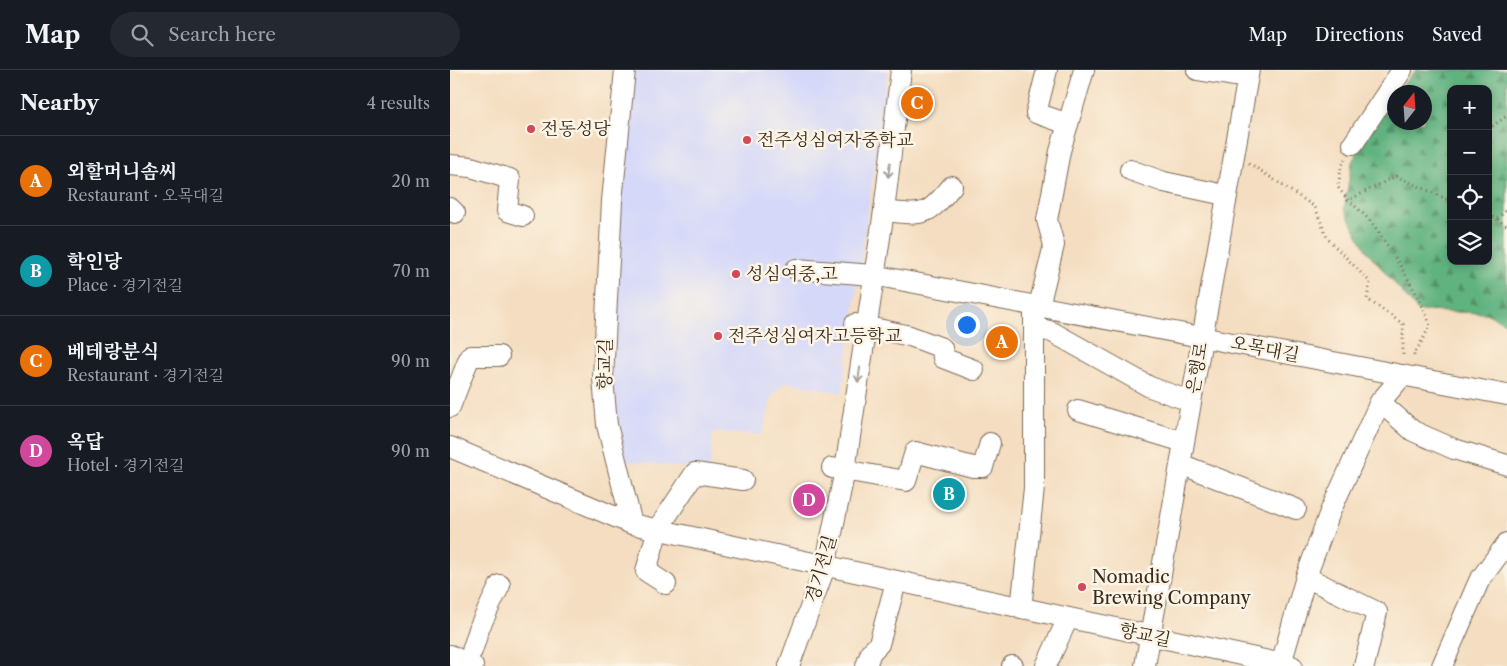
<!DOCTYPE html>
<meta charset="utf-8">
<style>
:root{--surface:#171b24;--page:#242831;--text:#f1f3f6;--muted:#9ea1a6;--line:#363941;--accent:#d93025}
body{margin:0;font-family:"Libre Caslon Text","Noto Serif KR",serif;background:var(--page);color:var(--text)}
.controls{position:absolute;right:15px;top:15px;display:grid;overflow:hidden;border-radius:10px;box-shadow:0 2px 8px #0003}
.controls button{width:45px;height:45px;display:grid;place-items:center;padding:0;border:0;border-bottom:1px solid var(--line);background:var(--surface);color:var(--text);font:25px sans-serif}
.compass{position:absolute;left:937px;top:15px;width:45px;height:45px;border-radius:50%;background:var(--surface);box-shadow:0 2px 8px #0003;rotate:17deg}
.you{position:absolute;left:516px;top:254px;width:18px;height:18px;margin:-12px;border:4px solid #fff;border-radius:50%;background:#1a73e8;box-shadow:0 0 0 8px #1a73e833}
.badge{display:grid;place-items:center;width:32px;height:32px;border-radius:50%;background:var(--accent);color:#fff;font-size:16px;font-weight:700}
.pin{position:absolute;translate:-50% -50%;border:2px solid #fff;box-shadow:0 1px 5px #0006}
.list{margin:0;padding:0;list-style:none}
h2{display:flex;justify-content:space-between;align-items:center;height:65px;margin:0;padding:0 20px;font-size:21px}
h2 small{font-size:16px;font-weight:400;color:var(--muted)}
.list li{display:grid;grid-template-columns:32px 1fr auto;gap:15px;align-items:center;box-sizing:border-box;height:90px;padding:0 20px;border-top:1px solid var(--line)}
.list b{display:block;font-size:19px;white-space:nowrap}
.list p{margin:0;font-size:16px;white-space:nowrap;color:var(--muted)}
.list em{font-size:16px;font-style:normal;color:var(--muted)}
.icon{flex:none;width:28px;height:28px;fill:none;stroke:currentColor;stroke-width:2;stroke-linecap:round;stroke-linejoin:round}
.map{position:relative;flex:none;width:1057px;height:596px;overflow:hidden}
header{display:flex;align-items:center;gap:30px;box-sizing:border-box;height:70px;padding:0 25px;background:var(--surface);border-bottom:1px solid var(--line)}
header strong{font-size:24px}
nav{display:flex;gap:28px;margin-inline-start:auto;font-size:18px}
.search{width:350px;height:45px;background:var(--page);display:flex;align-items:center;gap:12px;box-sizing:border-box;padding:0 18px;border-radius:28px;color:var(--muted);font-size:19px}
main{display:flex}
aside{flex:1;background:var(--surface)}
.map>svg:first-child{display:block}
.built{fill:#d5d8f9}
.forest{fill:url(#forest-firs);stroke:#4e6e4e;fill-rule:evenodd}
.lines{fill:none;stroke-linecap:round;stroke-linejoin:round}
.minor-casing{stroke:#7c6957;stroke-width:22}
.path{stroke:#7c6957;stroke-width:3;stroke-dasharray:1 4;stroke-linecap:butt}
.minor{stroke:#fff;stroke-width:20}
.oneway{stroke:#a79f9a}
.poi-dot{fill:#d1495b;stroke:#fcf5e5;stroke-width:2}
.labels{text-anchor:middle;stroke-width:5;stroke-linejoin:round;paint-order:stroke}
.poi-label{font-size:18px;fill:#3b2a1e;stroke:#fcf5e5;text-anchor:start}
.street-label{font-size:18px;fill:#3b2a1e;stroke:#fcf5e5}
</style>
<header>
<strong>Map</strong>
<div class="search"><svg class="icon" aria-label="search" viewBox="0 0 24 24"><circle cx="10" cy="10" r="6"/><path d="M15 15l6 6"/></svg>Search here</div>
<nav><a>Map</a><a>Directions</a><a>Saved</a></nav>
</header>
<main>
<aside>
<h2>Nearby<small>4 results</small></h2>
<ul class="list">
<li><span class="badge" style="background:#e8710a">A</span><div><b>외할머니솜씨</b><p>Restaurant · 오목대길</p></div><em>20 m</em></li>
<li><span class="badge" style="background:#0f9aa8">B</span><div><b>학인당</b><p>Place · 경기전길</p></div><em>70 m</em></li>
<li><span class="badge" style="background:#e8710a">C</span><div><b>베테랑분식</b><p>Restaurant · 경기전길</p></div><em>90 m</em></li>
<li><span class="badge" style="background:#d1479c">D</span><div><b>옥답</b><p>Hotel · 경기전길</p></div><em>90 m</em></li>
</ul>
</aside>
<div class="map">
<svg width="1057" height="596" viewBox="0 0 1057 596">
<defs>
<pattern id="forest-firs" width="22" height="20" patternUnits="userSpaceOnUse" patternTransform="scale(1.25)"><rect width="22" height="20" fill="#60b27f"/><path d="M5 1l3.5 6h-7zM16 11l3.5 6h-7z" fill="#509167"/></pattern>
</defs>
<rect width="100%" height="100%" fill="#fcf5e5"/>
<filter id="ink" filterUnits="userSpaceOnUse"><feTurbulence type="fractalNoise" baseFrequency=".02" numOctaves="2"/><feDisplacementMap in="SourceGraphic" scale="10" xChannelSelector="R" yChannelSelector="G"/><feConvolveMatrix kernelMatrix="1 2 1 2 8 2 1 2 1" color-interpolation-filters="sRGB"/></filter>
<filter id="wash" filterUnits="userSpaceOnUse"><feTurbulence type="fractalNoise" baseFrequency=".0096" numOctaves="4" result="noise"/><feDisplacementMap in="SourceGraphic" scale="20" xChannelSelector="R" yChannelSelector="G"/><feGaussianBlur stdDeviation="1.12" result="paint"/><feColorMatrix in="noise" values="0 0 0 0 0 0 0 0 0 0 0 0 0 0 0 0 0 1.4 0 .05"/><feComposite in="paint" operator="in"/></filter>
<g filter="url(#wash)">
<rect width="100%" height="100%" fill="#f4ddc0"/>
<polygon class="built" points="182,0 438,0 392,323 335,312 322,326 312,365 263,362 259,400 174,391 156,317"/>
<path class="forest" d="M966,0H1057V254L1036,243L968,241L916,180L894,139L902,92L944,24V52H974V22H946ZM1001,19H1038V191H1001Z"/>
</g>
<g filter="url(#ink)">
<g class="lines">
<g class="minor-casing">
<g id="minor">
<polyline points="175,0 162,131 153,308 157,355 182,454"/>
<polyline points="597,0 586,43 618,54"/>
<polyline points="747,0 790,7"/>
<polyline points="903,74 952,0"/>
<polyline points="0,95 21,97 60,109 57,141 73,146"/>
<polyline points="680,100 714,112 770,124"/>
<polyline points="0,138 5,143"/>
<path d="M434,141C474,145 476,148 502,116"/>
<polyline points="346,199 423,205 1057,325"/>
<polyline points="589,236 604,175 597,150 610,81 634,0"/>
<polyline points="405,254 460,266 492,278 493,288 524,300"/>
<polyline points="584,257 602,262 700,317 734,329"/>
<polyline points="930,332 963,361 1004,379 1057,395"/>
<polyline points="0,337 20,286 49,286"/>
<polyline points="628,340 727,370"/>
<polyline points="0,377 182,454 842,596"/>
<polyline points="738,397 846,439"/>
<polyline points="382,398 456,411 465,382 523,397 533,397 540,373"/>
<polyline points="856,507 927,542 914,596"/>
<polyline points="216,514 196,501 208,459 245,403 293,410"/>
<polyline points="571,539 584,418 584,235"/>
<polyline points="22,581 30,556 50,515"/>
<polyline points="0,585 23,596"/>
<polyline points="831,594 856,507 880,442 930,332 953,305"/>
<polyline points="339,596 375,497 395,400 434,141 451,0"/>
<polyline points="416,596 421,582 429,574 446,512"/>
<polyline points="562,596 563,596"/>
<polyline points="596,596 618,548"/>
<polyline points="695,596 799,0"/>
<polyline points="992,596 1029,511 1057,473"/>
</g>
</g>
<g class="path">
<polyline points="1038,59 1057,46"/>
<path d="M895,89L891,98L888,117C897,131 911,140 922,153C939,177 973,229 980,256L962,289"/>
<polyline points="799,93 865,137 877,168 920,212 917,229 953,254 953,287"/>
<polyline points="897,131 946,106 1001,131"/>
<polyline points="1038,146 1047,149 1057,139"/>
<polyline points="1047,149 1057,156"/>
</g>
<use href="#minor" class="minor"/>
</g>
<defs><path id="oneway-shaft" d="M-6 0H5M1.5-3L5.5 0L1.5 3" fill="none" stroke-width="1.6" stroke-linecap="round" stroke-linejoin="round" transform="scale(1.25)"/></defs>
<g class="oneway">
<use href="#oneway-shaft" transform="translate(439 100) rotate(97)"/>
<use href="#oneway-shaft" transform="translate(409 305) rotate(98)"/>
</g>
</g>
<g class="poi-dot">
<circle cx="81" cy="59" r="5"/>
<circle cx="297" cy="70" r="5"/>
<circle cx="286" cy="204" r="5"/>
<circle cx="268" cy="266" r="5"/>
<circle cx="632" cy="517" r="5"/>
</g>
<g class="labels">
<g class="poi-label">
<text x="91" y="65">전동성당</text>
<text x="307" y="76">전주성심여자중학교</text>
<text x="296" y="210">성심여중,고</text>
<text x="278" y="272">전주성심여자고등학교</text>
<text x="642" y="513">Nomadic<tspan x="642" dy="21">Brewing Company</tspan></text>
</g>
<g class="street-label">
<text transform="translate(815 279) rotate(11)" y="6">오목대길</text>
<text transform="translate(155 294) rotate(-89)" y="6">향교길</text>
<text transform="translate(747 298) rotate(-80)" y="6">은행로</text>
<text transform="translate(371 499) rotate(-74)" y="6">경기전길</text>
<text transform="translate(695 565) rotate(12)" y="6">향교길</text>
</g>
</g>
</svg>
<div class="controls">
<button>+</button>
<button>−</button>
<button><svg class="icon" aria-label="locate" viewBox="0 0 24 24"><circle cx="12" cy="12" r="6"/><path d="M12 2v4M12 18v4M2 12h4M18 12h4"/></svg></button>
<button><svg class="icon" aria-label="layers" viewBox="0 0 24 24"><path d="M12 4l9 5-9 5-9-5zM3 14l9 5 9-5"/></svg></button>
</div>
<svg class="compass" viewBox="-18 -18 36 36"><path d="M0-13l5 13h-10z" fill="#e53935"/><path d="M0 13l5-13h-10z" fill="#9ea1a6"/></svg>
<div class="you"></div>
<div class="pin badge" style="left:552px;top:272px;background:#e8710a">A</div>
<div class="pin badge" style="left:499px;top:424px;background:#0f9aa8">B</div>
<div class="pin badge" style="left:467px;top:33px;background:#e8710a">C</div>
<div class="pin badge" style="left:359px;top:430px;background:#d1479c">D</div>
</div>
</main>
